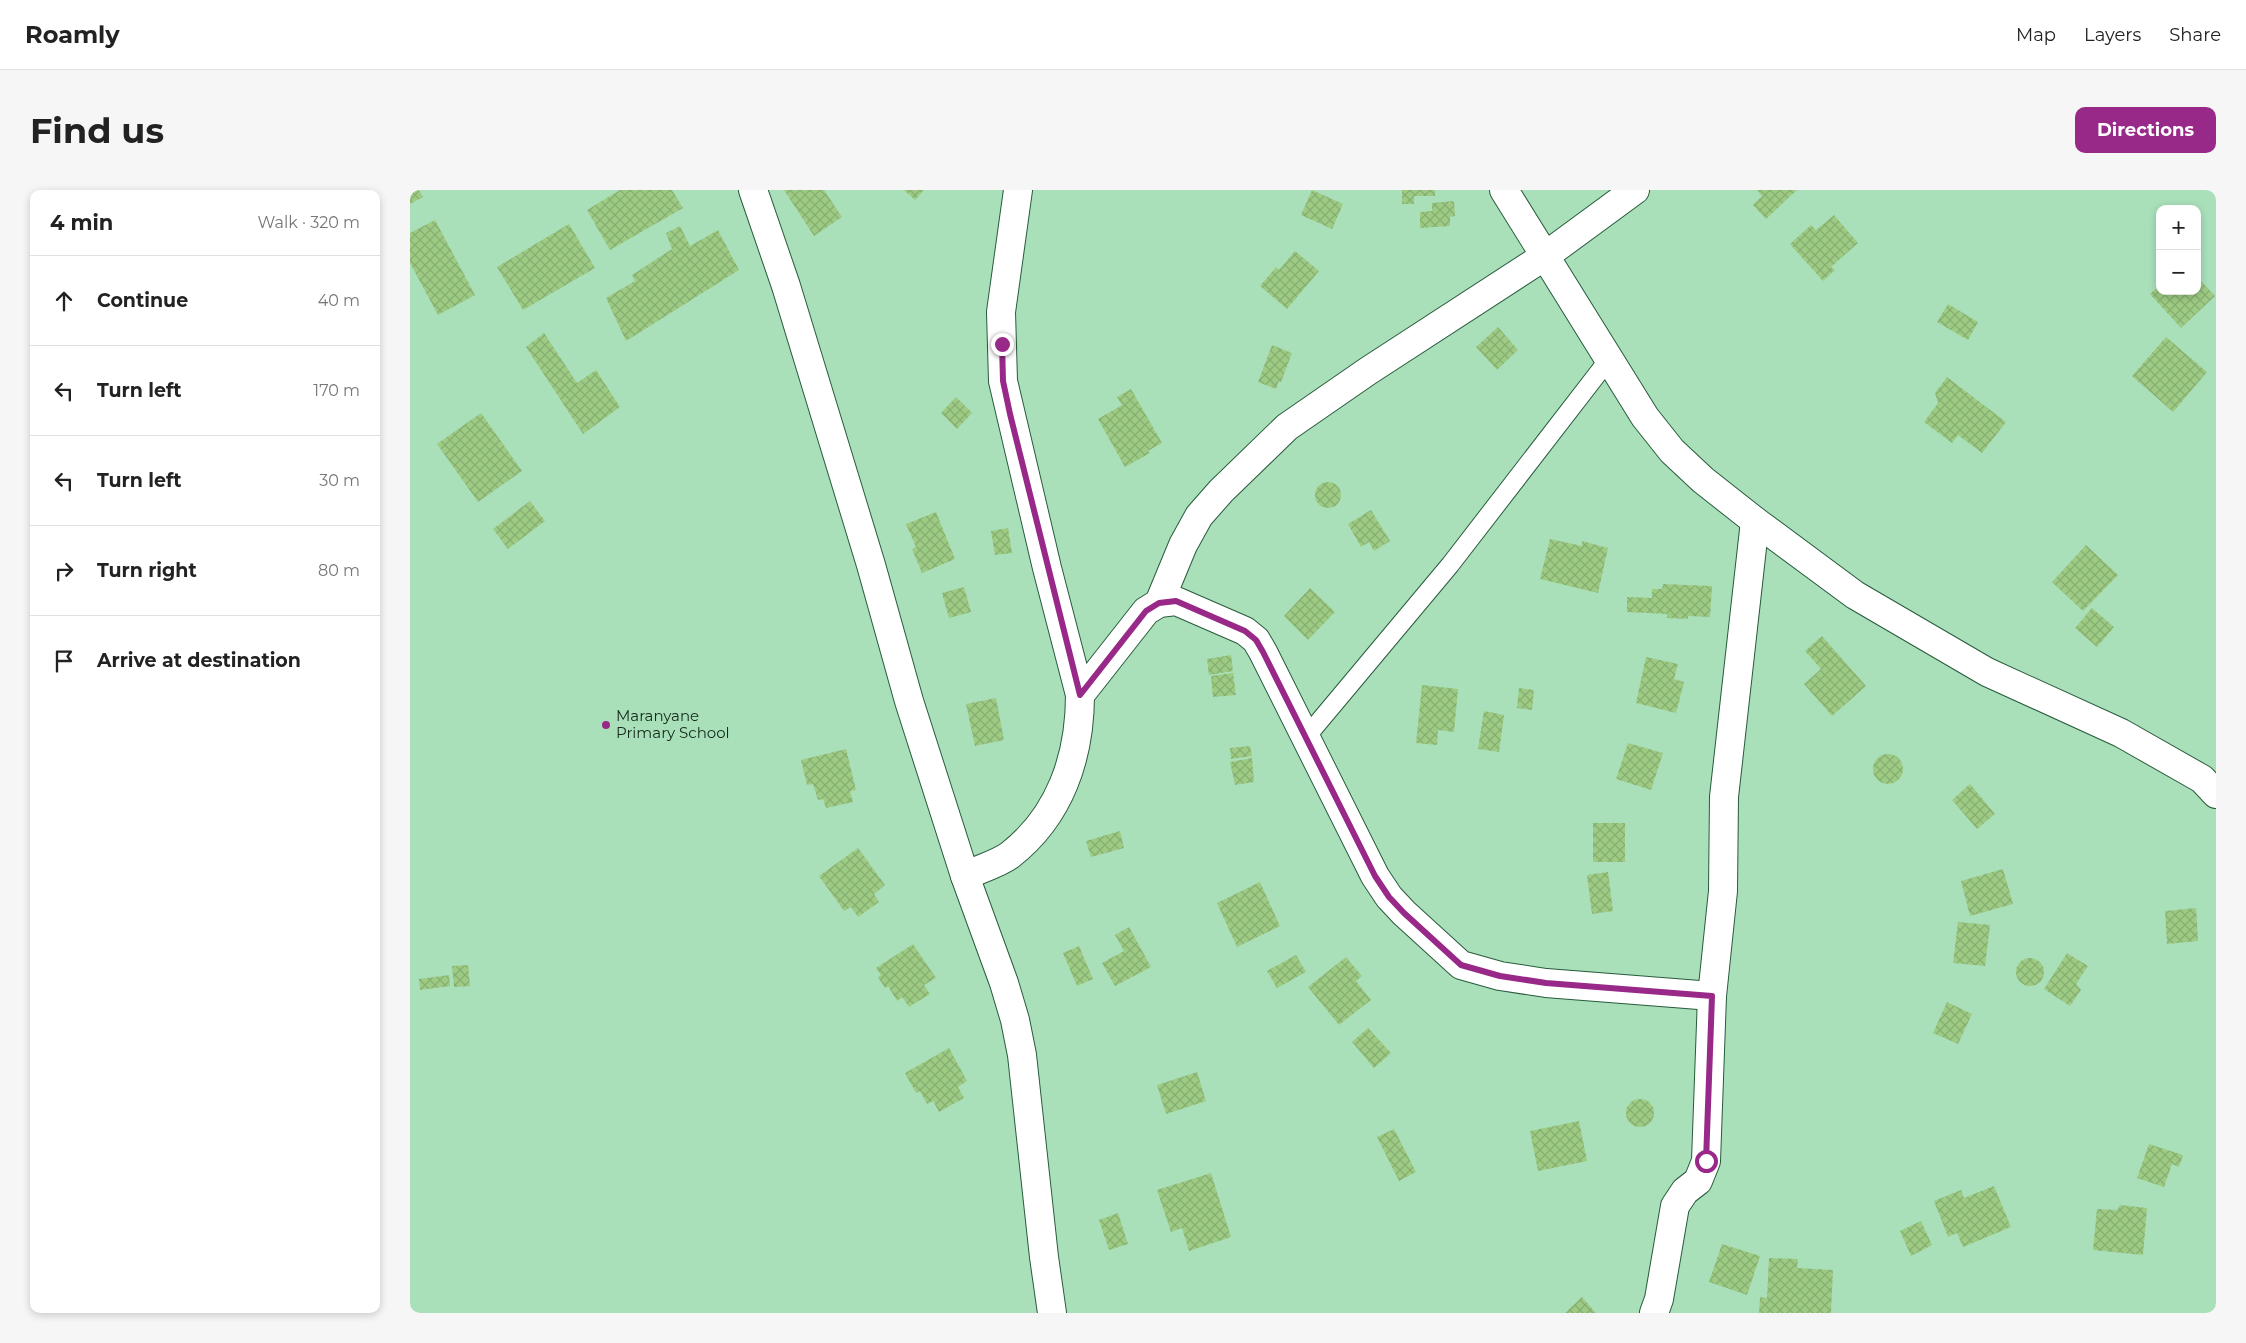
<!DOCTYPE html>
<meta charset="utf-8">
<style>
:root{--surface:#fff;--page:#f6f6f6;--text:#222;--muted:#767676;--line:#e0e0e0;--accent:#982988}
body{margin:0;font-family:Montserrat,sans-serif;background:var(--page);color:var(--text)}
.controls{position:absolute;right:15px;top:15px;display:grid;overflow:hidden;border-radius:10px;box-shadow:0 2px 8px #0003}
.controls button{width:45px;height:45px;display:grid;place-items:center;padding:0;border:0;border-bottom:1px solid var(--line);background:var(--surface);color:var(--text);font:25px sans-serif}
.stop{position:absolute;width:15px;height:15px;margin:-11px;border:4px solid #982988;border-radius:50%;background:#fff}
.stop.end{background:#982988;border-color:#fff;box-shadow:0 1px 5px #0008}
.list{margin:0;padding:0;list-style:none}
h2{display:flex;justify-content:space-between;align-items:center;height:65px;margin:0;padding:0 20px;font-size:21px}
h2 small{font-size:16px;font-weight:400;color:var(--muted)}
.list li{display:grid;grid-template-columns:32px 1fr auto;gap:15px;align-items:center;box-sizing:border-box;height:90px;padding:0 20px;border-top:1px solid var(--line)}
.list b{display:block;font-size:19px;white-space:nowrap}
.list em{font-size:16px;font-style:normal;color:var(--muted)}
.icon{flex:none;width:28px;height:28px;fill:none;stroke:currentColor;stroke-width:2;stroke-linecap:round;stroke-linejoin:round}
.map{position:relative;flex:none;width:1806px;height:1123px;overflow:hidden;border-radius:10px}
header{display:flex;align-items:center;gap:30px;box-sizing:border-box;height:70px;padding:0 25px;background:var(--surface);border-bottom:1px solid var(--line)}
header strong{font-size:24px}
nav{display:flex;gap:28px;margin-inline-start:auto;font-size:18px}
.intro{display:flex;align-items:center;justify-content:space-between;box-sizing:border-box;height:120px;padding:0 30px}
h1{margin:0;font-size:35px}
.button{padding:12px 22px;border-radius:10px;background:var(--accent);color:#fff;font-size:18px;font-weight:700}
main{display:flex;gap:30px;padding:0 30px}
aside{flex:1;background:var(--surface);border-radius:10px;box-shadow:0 2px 8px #0003}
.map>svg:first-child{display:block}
.building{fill:url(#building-cross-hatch)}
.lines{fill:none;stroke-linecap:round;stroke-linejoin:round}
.service-casing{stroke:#285b3c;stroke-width:20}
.minor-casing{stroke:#285b3c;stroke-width:30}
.service{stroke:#fff;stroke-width:18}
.minor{stroke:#fff;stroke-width:28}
.route{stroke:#982988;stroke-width:6}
.poi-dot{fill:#982988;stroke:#a9e0ba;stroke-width:2}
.labels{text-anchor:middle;stroke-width:5;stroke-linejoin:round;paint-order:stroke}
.poi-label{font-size:15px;fill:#142a1c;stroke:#a9e0ba;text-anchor:start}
</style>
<header>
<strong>Roamly</strong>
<nav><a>Map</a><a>Layers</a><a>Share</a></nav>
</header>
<div class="intro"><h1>Find us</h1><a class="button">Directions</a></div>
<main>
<aside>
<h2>4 min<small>Walk · 320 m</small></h2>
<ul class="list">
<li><svg class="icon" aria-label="ahead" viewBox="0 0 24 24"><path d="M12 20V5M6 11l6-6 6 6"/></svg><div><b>Continue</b></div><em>40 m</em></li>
<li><svg class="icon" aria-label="left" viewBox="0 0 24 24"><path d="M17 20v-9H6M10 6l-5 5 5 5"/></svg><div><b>Turn left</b></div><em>170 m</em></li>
<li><svg class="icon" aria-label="left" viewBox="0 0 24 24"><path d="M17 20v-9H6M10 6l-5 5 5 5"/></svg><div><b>Turn left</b></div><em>30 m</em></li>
<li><svg class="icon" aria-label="right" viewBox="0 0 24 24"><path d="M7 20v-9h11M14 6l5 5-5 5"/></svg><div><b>Turn right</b></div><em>80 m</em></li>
<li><svg class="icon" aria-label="arrive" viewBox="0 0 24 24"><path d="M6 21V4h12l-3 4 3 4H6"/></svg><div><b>Arrive at destination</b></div></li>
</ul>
</aside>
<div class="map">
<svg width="1806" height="1123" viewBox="0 0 1806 1123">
<defs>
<pattern id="building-cross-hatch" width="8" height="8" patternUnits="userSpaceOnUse" patternTransform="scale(1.25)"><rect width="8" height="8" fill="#9ecb83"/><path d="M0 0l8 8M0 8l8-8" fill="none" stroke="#87ae71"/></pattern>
</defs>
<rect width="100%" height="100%" fill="#a9e0ba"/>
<g class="building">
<polygon points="0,0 9,0 13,7 0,14"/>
<polygon points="210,0 262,0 273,18 200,60 177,20"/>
<polygon points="374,0 414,0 432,27 404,46"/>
<polygon points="494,0 514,0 505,10"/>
<polygon points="902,0 933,14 922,39 891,25"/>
<polygon points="992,0 1025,0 1025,6 1004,6 1004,14 992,14"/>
<polygon points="1347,0 1387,0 1356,29 1343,15 1352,6"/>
<polygon points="1044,11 1045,26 1040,27 1040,36 1010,38 1010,22 1022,21 1022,13"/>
<polygon points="1424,25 1448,53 1421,77 1425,80 1413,91 1380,54 1401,35 1406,40"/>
<polygon points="25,30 65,105 28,125 0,73 0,43"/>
<polygon points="159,34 185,78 113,120 87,77"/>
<polygon points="270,36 280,56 308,40 329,80 216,151 196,108 225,91 222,85 262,59 256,43"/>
<polygon points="885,61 909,81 877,119 850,96 866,77 869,80"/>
<polygon points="1787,87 1805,106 1771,138 1740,104 1750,95 1750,101 1787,101"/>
<polygon points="1538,114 1568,132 1558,150 1527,132"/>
<polygon points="1088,137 1108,160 1087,180 1066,157"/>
<polygon points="134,143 167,193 186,180 210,217 173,244 116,157"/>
<polygon points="1756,147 1797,182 1763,222 1722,186"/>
<polygon points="862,155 882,163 871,192 869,191 866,199 848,192"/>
<polygon points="1537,187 1596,232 1572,263 1548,245 1542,253 1514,232 1528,213 1525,203"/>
<polygon points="721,199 752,253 738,261 740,263 715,277 688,229 712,215 707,207"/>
<polygon points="546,207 562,223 547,239 531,223"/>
<polygon points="71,223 112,281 68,312 27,254"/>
<circle cx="918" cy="305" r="13"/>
<polygon points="120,311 135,331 98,359 83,339"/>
<polygon points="961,320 980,351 964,361 959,352 951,357 938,334"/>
<polygon points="526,322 545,369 512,383 502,359 506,357 496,334"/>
<polygon points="598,338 602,363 585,365 581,341"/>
<polygon points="1140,349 1172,356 1172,351 1198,358 1188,403 1130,389"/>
<polygon points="1676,355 1708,385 1673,421 1642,392"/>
<polygon points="1253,394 1302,396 1300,427 1278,426 1278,429 1257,428 1257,424 1217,422 1217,407 1242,408 1242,399 1252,399"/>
<polygon points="554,397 561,422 539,428 532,403"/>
<polygon points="900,398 925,422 898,450 874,426"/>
<polygon points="1682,418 1704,437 1687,457 1665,438"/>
<polygon points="1412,446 1456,496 1422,526 1394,494 1411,479 1395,461"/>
<polygon points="821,465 823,481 799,485 797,469"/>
<polygon points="1236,467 1268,474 1264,489 1274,492 1266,523 1226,513"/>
<polygon points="823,483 826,505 803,507 801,486"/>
<polygon points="1012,495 1048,499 1044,542 1028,540 1027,555 1006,553"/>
<polygon points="1109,498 1124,500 1122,520 1107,518"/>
<polygon points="586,508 594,550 565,556 556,514"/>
<polygon points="1074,521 1094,525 1089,562 1068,559"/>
<polygon points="1218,553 1253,563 1241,600 1206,589"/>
<polygon points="840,556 842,566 821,569 820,558"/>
<polygon points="436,559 446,600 440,601 443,612 416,618 413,609 408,610 403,594 397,595 391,570"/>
<circle cx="1478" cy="579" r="15"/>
<polygon points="842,568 844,592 825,595 820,572"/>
<polygon points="1560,594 1585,624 1567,639 1542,610"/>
<rect x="1183" y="633" width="32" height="39"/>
<polygon points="710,641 714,658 681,667 676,651"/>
<polygon points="448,658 475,695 464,704 469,712 448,727 441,717 434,721 409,686"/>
<polygon points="1593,679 1603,714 1560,726 1551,691"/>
<polygon points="1198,682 1203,721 1182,724 1177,685"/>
<polygon points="850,692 870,736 827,757 807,713"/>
<polygon points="1786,718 1788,751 1757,754 1755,721"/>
<polygon points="1548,732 1580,735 1575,776 1543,773"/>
<polygon points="719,737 741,777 705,796 692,773 714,761 705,745"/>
<polygon points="503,754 526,788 514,795 520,804 499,817 492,807 487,811 478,796 475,798 468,787 471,785 466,778"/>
<polygon points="669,756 683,789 667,796 653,763"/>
<polygon points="1657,763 1678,776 1666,794 1671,800 1660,816 1634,799"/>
<polygon points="886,765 896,782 867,798 857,781"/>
<polygon points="936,767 952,786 946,791 961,810 929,835 898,797"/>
<circle cx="1620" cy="782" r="14"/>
<polygon points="58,775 60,796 44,797 42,776"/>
<polygon points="39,785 40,796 10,800 9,789"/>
<polygon points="1537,812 1562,824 1548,854 1523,843"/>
<polygon points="958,838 981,863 964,878 942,852"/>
<polygon points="539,858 557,891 548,897 554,908 529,922 523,911 517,914 510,901 506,903 495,883"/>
<polygon points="787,882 796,911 756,924 747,895"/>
<circle cx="1230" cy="923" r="14"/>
<polygon points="1169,931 1177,971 1128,981 1120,941"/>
<polygon points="984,939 1006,982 989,991 967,947"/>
<polygon points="1739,954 1773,965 1769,977 1762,974 1754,997 1727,988"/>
<polygon points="801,983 821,1047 779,1061 772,1038 761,1042 747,1000"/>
<polygon points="1584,996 1601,1037 1553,1057 1547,1043 1538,1047 1524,1011 1551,1000 1554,1008"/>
<polygon points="1710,1015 1737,1018 1733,1065 1683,1060 1687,1019 1707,1020"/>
<polygon points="708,1023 718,1054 699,1060 689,1030"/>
<polygon points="1511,1031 1522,1055 1501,1066 1490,1041"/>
<polygon points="1312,1054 1350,1066 1337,1105 1299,1092"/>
<polygon points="1359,1068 1388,1069 1387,1078 1423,1080 1421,1123 1349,1123 1350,1107 1357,1108"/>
<polygon points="1172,1107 1186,1123 1155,1123"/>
</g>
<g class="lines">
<g class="service-casing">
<polyline id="service" points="897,546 1040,375 1199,169"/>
</g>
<g class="minor-casing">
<g id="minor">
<polyline points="343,0 376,96 461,375 499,511 555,686 594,793 605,830 612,865 634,1067 642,1123"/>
<polyline points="1094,0 1235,227 1262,261 1293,290 1345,331 1445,405 1577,482 1711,543 1792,589 1806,604"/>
<polyline points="749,413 773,355 789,326 811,301 877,237 958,181 1135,66 1225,0"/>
<polyline points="670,505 736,421 749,413 766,411 835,441 846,450 853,462 965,686 979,707 994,723 1051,775 1090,786 1136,793 1302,806"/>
<path d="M555,686C569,679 588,674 600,665C650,626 670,567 670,505L637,378L593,191L591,122L608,0"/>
<polyline points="1244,1123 1249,1109 1265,1016 1275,1001 1288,991 1296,971 1302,806 1313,701 1314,607 1345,331"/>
</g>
</g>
<use href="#service" class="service"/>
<use href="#minor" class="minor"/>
</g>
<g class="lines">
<polyline class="route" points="592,154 593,191 600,224 670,505 736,421 749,413 766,411 835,441 846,450 853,462 965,686 979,707 994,723 1051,775 1090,786 1136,793 1302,806 1296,971"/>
</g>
<circle class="poi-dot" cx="196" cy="535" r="5"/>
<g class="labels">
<g class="poi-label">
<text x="206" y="531">Maranyane<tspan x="206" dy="17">Primary School</tspan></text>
</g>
</g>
</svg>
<div class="controls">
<button>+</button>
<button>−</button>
</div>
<div class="stop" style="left:1296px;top:971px"></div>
<div class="stop end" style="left:592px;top:154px"></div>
</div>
</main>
